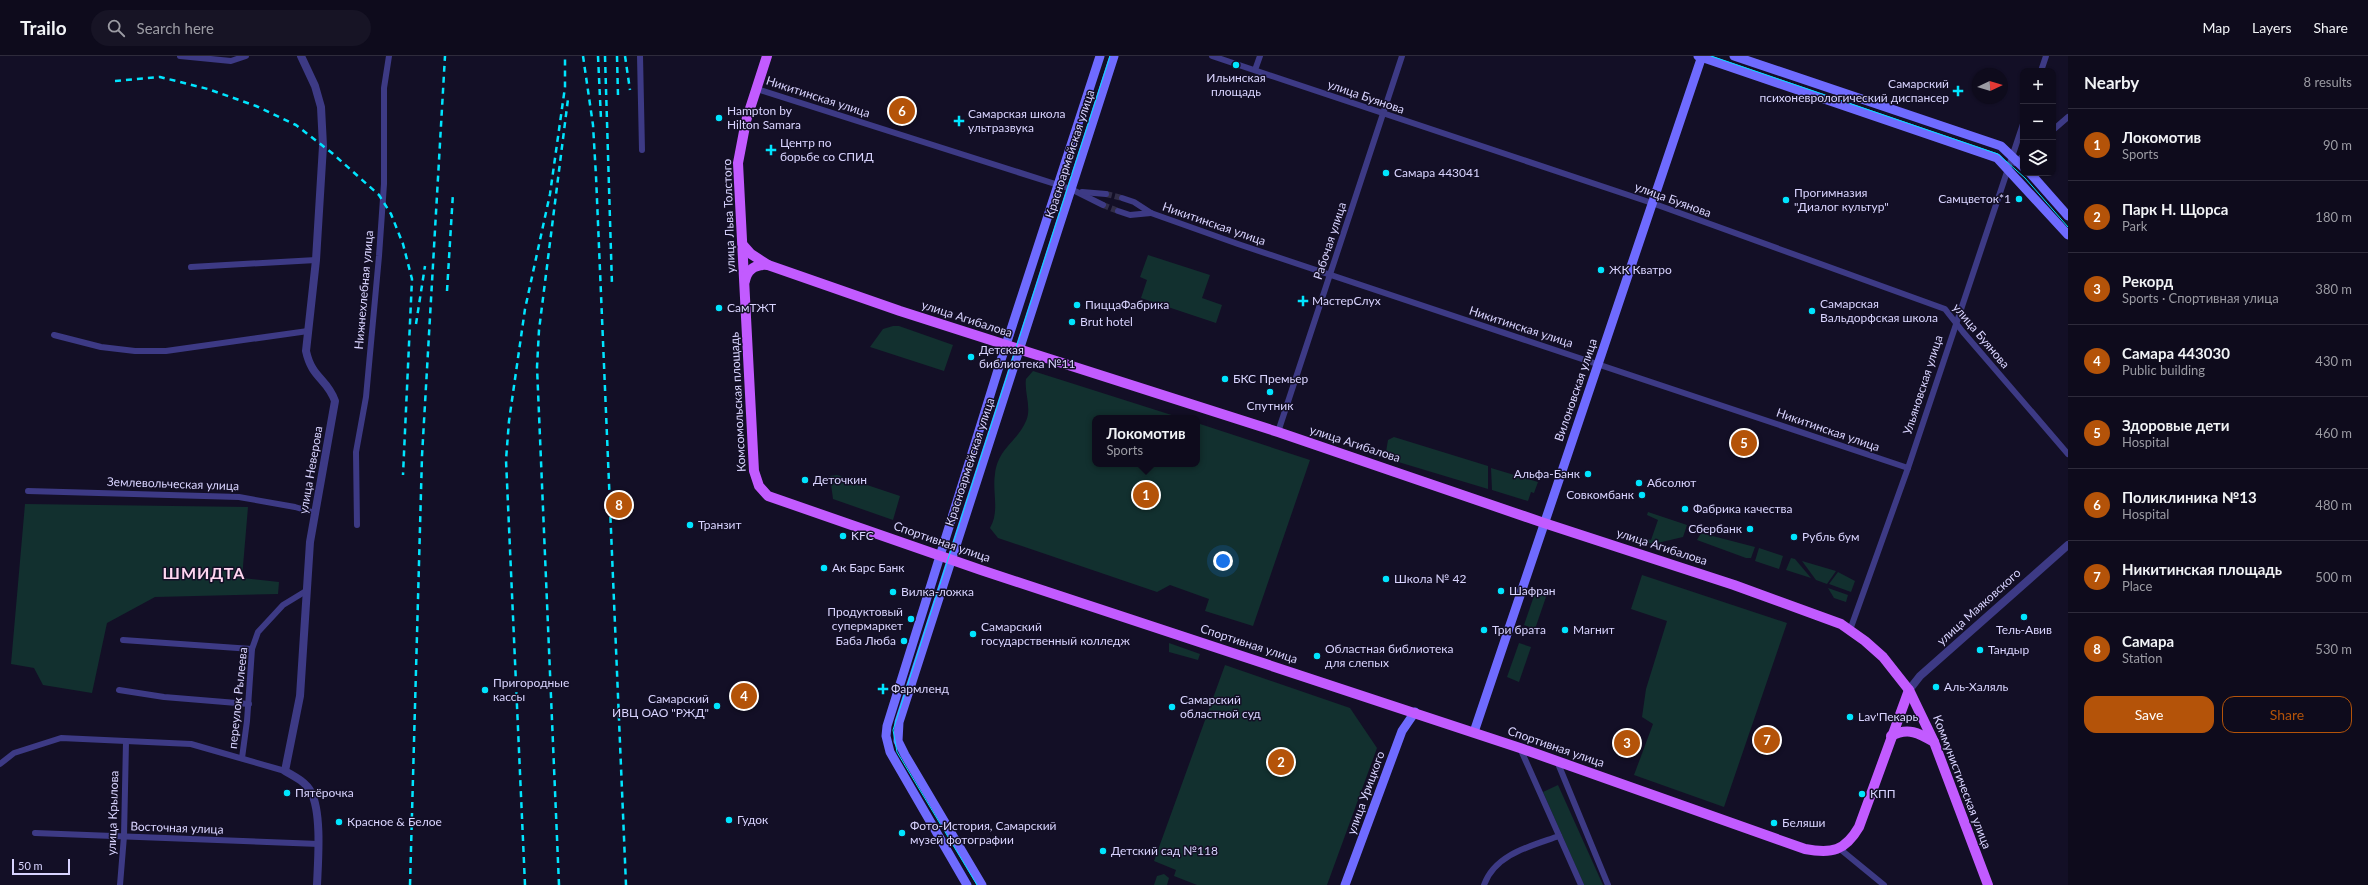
<!DOCTYPE html>
<meta charset="utf-8">
<style>
:root{--surface:#0e0b1c;--page:#171425;--text:#f1f3f6;--muted:#9b9ba3;--line:#2e2b3b;--accent:#b45309}
body{margin:0;font-family:Lato,sans-serif;background:var(--page);color:var(--text)}
.controls{position:absolute;right:12px;top:12px;display:grid;overflow:hidden;border-radius:8px;box-shadow:0 1px 3px #0004}
.controls button{width:36px;height:36px;display:grid;place-items:center;padding:0;border:0;border-bottom:1px solid var(--line);background:var(--surface);color:var(--text);font:20px sans-serif}
.compass{position:absolute;left:1972px;top:12px;width:36px;height:36px;border-radius:50%;background:var(--surface);box-shadow:0 1px 3px #0004;rotate:86deg}
.scale{position:absolute;left:12px;bottom:10px;width:58px;box-sizing:border-box;padding-left:4px;border:2px solid #d9d4ff;border-top:0;font-size:11px;line-height:14px;white-space:nowrap;color:#d9d4ff;-webkit-text-stroke:3px #130f26;paint-order:stroke}
.you{position:absolute;left:1223px;top:505px;width:14px;height:14px;margin:-10px;border:3px solid #fff;border-radius:50%;background:#1a73e8;box-shadow:0 0 0 6px #1a73e833}
.badge{display:grid;place-items:center;width:26px;height:26px;border-radius:50%;background:var(--accent);color:#fff;font-size:13px;font-weight:700}
.pin{position:absolute;translate:-50% -50%;border:2px solid #fff;box-shadow:0 1px 4px #0006}
.popup{position:absolute;left:1092px;top:359px;width:108px;height:52px;box-sizing:border-box;display:grid;place-content:center;border-radius:8px;background:var(--surface);filter:drop-shadow(0 1px 3px #0005);font-size:13px;white-space:nowrap;color:var(--muted)}
.popup b{font-size:15px;color:var(--text)}
.popup::after{content:'';position:absolute;left:50%;top:100%;margin-left:-8px;border:8px solid transparent;border-top-color:var(--surface)}
.list{margin:0;padding:0;list-style:none}
h2{display:flex;justify-content:space-between;align-items:center;height:52px;margin:0;padding:0 16px;font-size:17px}
h2 small{font-size:13px;font-weight:400;color:var(--muted)}
.list li{display:grid;grid-template-columns:26px 1fr auto;gap:12px;align-items:center;box-sizing:border-box;height:72px;padding:0 16px;border-top:1px solid var(--line)}
.list b{display:block;font-size:15px;white-space:nowrap}
.list p{margin:0;font-size:13px;white-space:nowrap;color:var(--muted)}
.list em{font-size:13px;font-style:normal;color:var(--muted)}
.actions{display:flex;gap:8px;padding:12px 16px}
.actions a{flex:1;padding:9px 0;border:1px solid var(--accent);border-radius:12px;text-align:center;font-size:14px;color:var(--accent)}
.actions .main{background:var(--accent);color:#fff}
.icon{flex:none;width:22px;height:22px;fill:none;stroke:currentColor;stroke-width:2;stroke-linecap:round;stroke-linejoin:round}
.map{position:relative;flex:none;width:2068px;height:829px;overflow:hidden}
header{display:flex;align-items:center;gap:24px;box-sizing:border-box;height:56px;padding:0 20px;background:var(--surface);border-bottom:1px solid var(--line)}
header strong{font-size:19px}
nav{display:flex;gap:22px;margin-inline-start:auto;font-size:14px}
.search{width:280px;height:36px;background:var(--page);display:flex;align-items:center;gap:10px;box-sizing:border-box;padding:0 14px;border-radius:22px;color:var(--muted);font-size:15px}
main{display:flex}
aside{flex:1;background:var(--surface)}
.map>svg:first-child{display:block}
.green{fill:#12302f}
.lines{fill:none;stroke-linecap:round;stroke-linejoin:round}
.minor-tunnel{stroke:#312d47;stroke-width:6;stroke-dasharray:6 3;stroke-linecap:butt}
.minor{stroke:#3d3a85;stroke-width:6}
.tertiary{stroke:#3d3a85;stroke-width:8}
.secondary{stroke:#6f6bff;stroke-width:9}
.primary{stroke:#c25bff;stroke-width:10}
.tram{stroke:#00e5ff;stroke-width:1}
.rail{stroke:#00e5ff;stroke-width:2.5;stroke-dasharray:6 5;stroke-linecap:butt}
.poi-dot{fill:#00e5ff;stroke:#130f26;stroke-width:1.5}
.labels{text-anchor:middle;stroke-width:3;stroke-linejoin:round;paint-order:stroke}
.poi-label{font-size:12px;fill:#d9d4ff;stroke:#130f26;text-anchor:start}
.street-label{font-size:12px;fill:#d9d4ff;stroke:#130f26}
.district-label{font-size:16px;font-weight:bold;letter-spacing:1px;fill:#ffd6f0;stroke:#130f26}
</style>
<header>
<strong>Trailo</strong>
<div class="search"><svg class="icon" aria-label="search" viewBox="0 0 24 24"><circle cx="10" cy="10" r="6"/><path d="M15 15l6 6"/></svg>Search here</div>
<nav><a>Map</a><a>Layers</a><a>Share</a></nav>
</header>
<main>
<div class="map">
<svg width="2068" height="829" viewBox="0 0 2068 829">
<rect width="100%" height="100%" fill="#130f26"/>
<g class="green">
<polygon points="1148,199 1210,219 1202,242 1222,249 1216,267 1141,242 1147,224 1140,221"/>
<polygon points="893,270 899,270 953,289 944,315 870,291 883,273"/>
<path d="M1033,315L1181,362H1095V408H1197V367L1310,404L1253,570L1205,555L1209,543L1170,529L1157,536L998,482L990,472C1000,455 992,436 995,418C998,392 1017,386 1026,365C1032,352 1024,336 1026,323Z"/>
<polygon points="1394,381 1488,410 1488,433 1385,402 1388,384"/>
<polygon points="1491,412 1538,426 1534,437 1531,436 1528,445 1492,434"/>
<polygon points="837,419 900,440 893,464 833,443 830,420"/>
<polygon points="25,448 248,451 242,522 279,526 278,538 155,541 107,567 92,637 43,629 34,612 11,608"/>
<polygon points="1648,456 1687,469 1683,481 1653,488 1620,478 1621,475 1651,484 1658,464 1647,459"/>
<polygon points="1701,477 1755,491 1751,502 1746,502 1697,484"/>
<polygon points="1759,492 1783,500 1779,513 1755,505"/>
<polygon points="1791,502 1795,503 1811,522 1786,514"/>
<polygon points="1802,505 1836,515 1827,528 1816,524"/>
<polygon points="1838,516 1855,525 1851,536 1829,528"/>
<polygon points="1642,519 1787,567 1724,751 1634,719 1653,668 1642,661 1646,633 1667,565 1631,553"/>
<polygon points="1828,532 1848,539 1846,546 1834,542"/>
<polygon points="1536,534 1547,538 1535,573 1524,569"/>
<polygon points="1169,587 1200,598 1198,604 1169,596"/>
<polygon points="1519,587 1531,591 1519,626 1507,621"/>
<polygon points="1225,609 1350,652 1377,692 1327,829 1197,829 1174,820 1176,814 1154,805"/>
<polygon points="1558,729 1603,829 1584,829 1543,736"/>
<polygon points="1164,818 1169,822 1167,829 1154,829 1157,820"/>
</g>
<g class="lines">
<g class="minor-tunnel">
<polyline points="1106,138 1122,142"/>
<polyline points="1103,149 1118,155"/>
</g>
<g class="minor">
<polyline points="180,0 231,5 246,0"/>
<polyline points="640,0 642,94"/>
<polyline points="1212,0 1652,147 1945,253 1963,276 2068,398"/>
<polyline points="1255,14 1260,0"/>
<polyline points="2041,15 2046,0"/>
<polyline points="757,33 1071,133 1103,149"/>
<polyline points="2053,74 2068,61"/>
<polyline points="2015,107 2023,100"/>
<polyline points="1082,136 1106,138"/>
<polyline points="1122,142 1134,146 1151,157 1238,188 1908,412"/>
<polyline points="1118,155 1130,159 1151,157"/>
<polyline points="191,211 316,204"/>
<polyline points="54,279 101,291 135,295 166,295 308,275"/>
<polyline points="1278,376 1402,0"/>
<polyline points="28,435 239,441 295,451 315,457"/>
<polyline points="357,469 356,396 366,341 379,200 384,128 384,32 389,0"/>
<polyline points="1850,574 1908,412 2023,68"/>
<polyline points="123,584 252,593"/>
<polyline points="119,634 164,641 249,648"/>
<polyline points="1520,692 1581,829"/>
<polyline points="242,702 247,665 252,593 258,576 283,549 306,535"/>
<polyline points="1557,705 1608,829"/>
<polyline points="0,708 14,697 61,682 191,688 285,715"/>
<polyline points="35,777 319,788"/>
<polyline points="1840,793 1884,829"/>
<polyline points="120,829 124,780 126,686"/>
<path d="M1484,829C1495,798 1531,790 1559,780"/>
</g>
<g class="tertiary">
<path d="M301,0L315,30L321,51L323,90L316,204L306,295C312,323 327,322 335,345L310,486L300,640L285,715C294,720 306,726 311,736C322,757 318,805 317,829"/>
<polyline points="1909,634 1920,620 2068,489"/>
</g>
<g class="secondary">
<polyline points="1698,0 1997,102 2068,179"/>
<polyline points="1734,0 2001,90 2023,111"/>
<polyline points="2030,117 2068,160"/>
<polyline points="1474,676 1702,0"/>
<polyline points="967,829 890,696 886,680 887,670 1002,301 1100,0"/>
<polyline points="982,829 905,699 898,685 899,666 1114,0"/>
<polyline points="1345,829 1402,675 1415,656"/>
</g>
<g class="primary">
<path d="M767,0L746,65L738,107L754,415L759,430L768,440L981,514L1520,692L1805,793C1832,798 1845,795 1859,771L1909,634"/>
<polyline points="743,189 751,198 768,209 900,255 1278,376 1544,467 1734,529 1841,568 1865,585 1883,601 1909,634 1934,686 1988,829"/>
<path d="M745,225C747,213 756,208 768,209"/>
<path d="M1891,680C1908,671 1919,677 1934,686"/>
</g>
<g class="tram">
<polyline points="1711,0 1998,98 2025,122 2068,171"/>
<polyline points="977,829 897,696 893,674 1110,0"/>
</g>
<g class="rail">
<polyline points="583,0 593,69 596,120 626,829"/>
<polyline points="598,0 601,63"/>
<polyline points="605,0 612,229"/>
<polyline points="617,0 618,40"/>
<polyline points="625,0 630,34"/>
<polyline points="115,25 160,21 208,33 256,50 296,69 332,97 379,139 391,158 403,188 412,223 403,419"/>
<polyline points="447,235 453,137"/>
<polyline points="416,268 425,210"/>
<polyline points="410,829 422,400 445,0"/>
<polyline points="525,829 506,404 509,365 525,253 550,138 565,31 565,0"/>
<polyline points="559,829 537,311 539,274 568,43"/>
</g>
</g>
<g class="poi-dot">
<circle cx="1236" cy="9" r="4"/>
<path d="M1956 29h4v4h4v4h-4v4h-4v-4h-4v-4h4z"/>
<circle cx="719" cy="62" r="4"/>
<path d="M957 59h4v4h4v4h-4v4h-4v-4h-4v-4h4z"/>
<path d="M769 88h4v4h4v4h-4v4h-4v-4h-4v-4h4z"/>
<circle cx="1386" cy="117" r="4"/>
<circle cx="2019" cy="143" r="4"/>
<circle cx="1786" cy="144" r="4"/>
<circle cx="1601" cy="214" r="4"/>
<path d="M1301 239h4v4h4v4h-4v4h-4v-4h-4v-4h4z"/>
<circle cx="1077" cy="249" r="4"/>
<circle cx="719" cy="252" r="4"/>
<circle cx="1812" cy="255" r="4"/>
<circle cx="1072" cy="266" r="4"/>
<circle cx="971" cy="301" r="4"/>
<circle cx="1225" cy="323" r="4"/>
<circle cx="1270" cy="336" r="4"/>
<circle cx="1588" cy="418" r="4"/>
<circle cx="805" cy="424" r="4"/>
<circle cx="1639" cy="427" r="4"/>
<circle cx="1642" cy="439" r="4"/>
<circle cx="1685" cy="453" r="4"/>
<circle cx="690" cy="469" r="4"/>
<circle cx="1750" cy="473" r="4"/>
<circle cx="843" cy="480" r="4"/>
<circle cx="1794" cy="481" r="4"/>
<circle cx="824" cy="512" r="4"/>
<circle cx="1386" cy="523" r="4"/>
<circle cx="1501" cy="535" r="4"/>
<circle cx="893" cy="536" r="4"/>
<circle cx="2024" cy="561" r="4"/>
<circle cx="911" cy="563" r="4"/>
<circle cx="1484" cy="574" r="4"/>
<circle cx="1565" cy="574" r="4"/>
<circle cx="973" cy="578" r="4"/>
<circle cx="904" cy="585" r="4"/>
<circle cx="1980" cy="594" r="4"/>
<circle cx="1317" cy="600" r="4"/>
<circle cx="1936" cy="631" r="4"/>
<path d="M881 627h4v4h4v4h-4v4h-4v-4h-4v-4h4z"/>
<circle cx="485" cy="634" r="4"/>
<circle cx="717" cy="650" r="4"/>
<circle cx="1172" cy="651" r="4"/>
<circle cx="1850" cy="661" r="4"/>
<circle cx="287" cy="737" r="4"/>
<circle cx="1862" cy="738" r="4"/>
<circle cx="729" cy="764" r="4"/>
<circle cx="339" cy="766" r="4"/>
<circle cx="1774" cy="767" r="4"/>
<circle cx="902" cy="777" r="4"/>
<circle cx="1103" cy="795" r="4"/>
</g>
<g class="labels">
<g class="poi-label">
<text x="1236" y="26" text-anchor="middle">Ильинская<tspan x="1236" dy="14">площадь</tspan></text>
<text x="1949" y="32" text-anchor="end">Самарский<tspan x="1949" dy="14">психоневрологический диспансер</tspan></text>
<text x="727" y="59">Hampton by<tspan x="727" dy="14">Hilton Samara</tspan></text>
<text x="968" y="62">Самарская школа<tspan x="968" dy="14">ультразвука</tspan></text>
<text x="780" y="91">Центр по<tspan x="780" dy="14">борьбе со СПИД</tspan></text>
<text x="1394" y="121">Самара 443041</text>
<text x="1794" y="141">Прогимназия<tspan x="1794" dy="14">"Диалог культур"</tspan></text>
<text x="2011" y="147" text-anchor="end">Самцветок*1</text>
<text x="1609" y="218">ЖК Кватро</text>
<text x="1312" y="249">МастерСлух</text>
<text x="1820" y="252">Самарская<tspan x="1820" dy="14">Вальдорфская школа</tspan></text>
<text x="1085" y="253">ПиццаФабрика</text>
<text x="727" y="256">СамТЖТ</text>
<text x="1080" y="270">Brut hotel</text>
<text x="979" y="298">Детская<tspan x="979" dy="14">библиотека №11</tspan></text>
<text x="1233" y="327">БКС Премьер</text>
<text x="1270" y="354" text-anchor="middle">Спутник</text>
<text x="1580" y="422" text-anchor="end">Альфа-Банк</text>
<text x="813" y="428">Деточкин</text>
<text x="1647" y="431">Абсолют</text>
<text x="1634" y="443" text-anchor="end">Совкомбанк</text>
<text x="1693" y="457">Фабрика качества</text>
<text x="698" y="473">Транзит</text>
<text x="1742" y="477" text-anchor="end">Сбербанк</text>
<text x="851" y="484">KFC</text>
<text x="1802" y="485">Рубль бум</text>
<text x="832" y="516">Ак Барс Банк</text>
<text x="1394" y="527">Школа № 42</text>
<text x="1509" y="539">Шафран</text>
<text x="901" y="540">Вилка-ложка</text>
<text x="903" y="560" text-anchor="end">Продуктовый<tspan x="903" dy="14">супермаркет</tspan></text>
<text x="981" y="575">Самарский<tspan x="981" dy="14">государственный колледж</tspan></text>
<text x="1492" y="578">Три брата</text>
<text x="1573" y="578">Магнит</text>
<text x="2024" y="578" text-anchor="middle">Тель-Авив</text>
<text x="896" y="589" text-anchor="end">Баба Люба</text>
<text x="1325" y="597">Областная библиотека<tspan x="1325" dy="14">для слепых</tspan></text>
<text x="1988" y="598">Тандыр</text>
<text x="493" y="631">Пригородные<tspan x="493" dy="14">кассы</tspan></text>
<text x="1944" y="635">Аль-Халяль</text>
<text x="891" y="637">Фармленд</text>
<text x="709" y="647" text-anchor="end">Самарский<tspan x="709" dy="14">ИВЦ ОАО "РЖД"</tspan></text>
<text x="1180" y="648">Самарский<tspan x="1180" dy="14">областной суд</tspan></text>
<text x="1858" y="665">Lav'Пекарь</text>
<text x="295" y="741">Пятёрочка</text>
<text x="1870" y="742">КПП</text>
<text x="737" y="768">Гудок</text>
<text x="347" y="770">Красное &amp; Белое</text>
<text x="1782" y="771">Беляши</text>
<text x="910" y="774">Фото-История, Самарский<tspan x="910" dy="14">музей фотографии</tspan></text>
<text x="1111" y="799">Детский сад №118</text>
</g>
<g class="street-label">
<text transform="translate(818 41) rotate(18)" y="4">Никитинская улица</text>
<text transform="translate(1366 41) rotate(19)" y="4">улица Буянова</text>
<text transform="translate(1070 98) rotate(-72)" y="4">Красноармейская улица</text>
<text transform="translate(1673 144) rotate(20)" y="4">улица Буянова</text>
<text transform="translate(729 160) rotate(-92)" y="4">улица Льва Толстого</text>
<text transform="translate(1214 168) rotate(19)" y="4">Никитинская улица</text>
<text transform="translate(1330 185) rotate(-72)" y="4">Рабочая улица</text>
<text transform="translate(364 234) rotate(-85)" y="4">Нижнехлебная улица</text>
<text transform="translate(967 263) rotate(18)" y="4">улица Агибалова</text>
<text transform="translate(1521 271) rotate(18)" y="4">Никитинская улица</text>
<text transform="translate(1981 280) rotate(50)" y="4">улица Буянова</text>
<text transform="translate(1923 329) rotate(-72)" y="4">Ульяновская улица</text>
<text transform="translate(1576 334) rotate(-71)" y="4">Вилоновская улица</text>
<text transform="translate(738 346) rotate(-93)" y="4">Комсомольская площадь</text>
<text transform="translate(1828 374) rotate(19)" y="4">Никитинская улица</text>
<text transform="translate(1355 388) rotate(18)" y="4">улица Агибалова</text>
<text transform="translate(970 406) rotate(-72)" y="4">Красноармейская улица</text>
<text transform="translate(311 414) rotate(-80)" y="4">улица Неверова</text>
<text transform="translate(173 428) rotate(2)" y="4">Землевольческая улица</text>
<text transform="translate(942 486) rotate(19)" y="4">Спортивная улица</text>
<text transform="translate(1662 491) rotate(18)" y="4">улица Агибалова</text>
<text transform="translate(1979 551) rotate(-42)" y="4">улица Маяковского</text>
<text transform="translate(1249 588) rotate(18)" y="4">Спортивная улица</text>
<text transform="translate(238 642) rotate(-84)" y="4">переулок Рылеева</text>
<text transform="translate(1556 691) rotate(19)" y="4">Спортивная улица</text>
<text transform="translate(1962 726) rotate(69)" y="4">Коммунистическая улица</text>
<text transform="translate(1366 737) rotate(-70)" y="4">улица Урицкого</text>
<text transform="translate(113 757) rotate(-88)" y="4">улица Крылова</text>
<text transform="translate(177 772) rotate(2)" y="4">Восточная улица</text>
</g>
<g class="district-label">
<text x="204" y="523">ШМИДТА</text>
</g>
</g>
</svg>
<div class="controls">
<button>+</button>
<button>−</button>
<button><svg class="icon" aria-label="layers" viewBox="0 0 24 24"><path d="M12 4l9 5-9 5-9-5zM3 14l9 5 9-5"/></svg></button>
</div>
<svg class="compass" viewBox="-18 -18 36 36"><path d="M0-13l5 13h-10z" fill="#e53935"/><path d="M0 13l5-13h-10z" fill="#9b9ba3"/></svg>
<div class="scale">50 m</div>
<div class="you"></div>
<div class="pin badge" style="left:1146px;top:439px">1</div>
<div class="popup"><b>Локомотив</b>Sports</div>
<div class="pin badge" style="left:1281px;top:706px">2</div>
<div class="pin badge" style="left:1627px;top:687px">3</div>
<div class="pin badge" style="left:744px;top:640px">4</div>
<div class="pin badge" style="left:1744px;top:387px">5</div>
<div class="pin badge" style="left:902px;top:55px">6</div>
<div class="pin badge" style="left:1767px;top:684px">7</div>
<div class="pin badge" style="left:619px;top:449px">8</div>
</div>
<aside>
<h2>Nearby<small>8 results</small></h2>
<ul class="list">
<li><span class="badge">1</span><div><b>Локомотив</b><p>Sports</p></div><em>90 m</em></li>
<li><span class="badge">2</span><div><b>Парк Н. Щорса</b><p>Park</p></div><em>180 m</em></li>
<li><span class="badge">3</span><div><b>Рекорд</b><p>Sports · Спортивная улица</p></div><em>380 m</em></li>
<li><span class="badge">4</span><div><b>Самара 443030</b><p>Public building</p></div><em>430 m</em></li>
<li><span class="badge">5</span><div><b>Здоровые дети</b><p>Hospital</p></div><em>460 m</em></li>
<li><span class="badge">6</span><div><b>Поликлиника №13</b><p>Hospital</p></div><em>480 m</em></li>
<li><span class="badge">7</span><div><b>Никитинская площадь</b><p>Place</p></div><em>500 m</em></li>
<li><span class="badge">8</span><div><b>Самара</b><p>Station</p></div><em>530 m</em></li>
</ul>
<div class="actions"><a class="main">Save</a><a>Share</a></div>
</aside>
</main>
